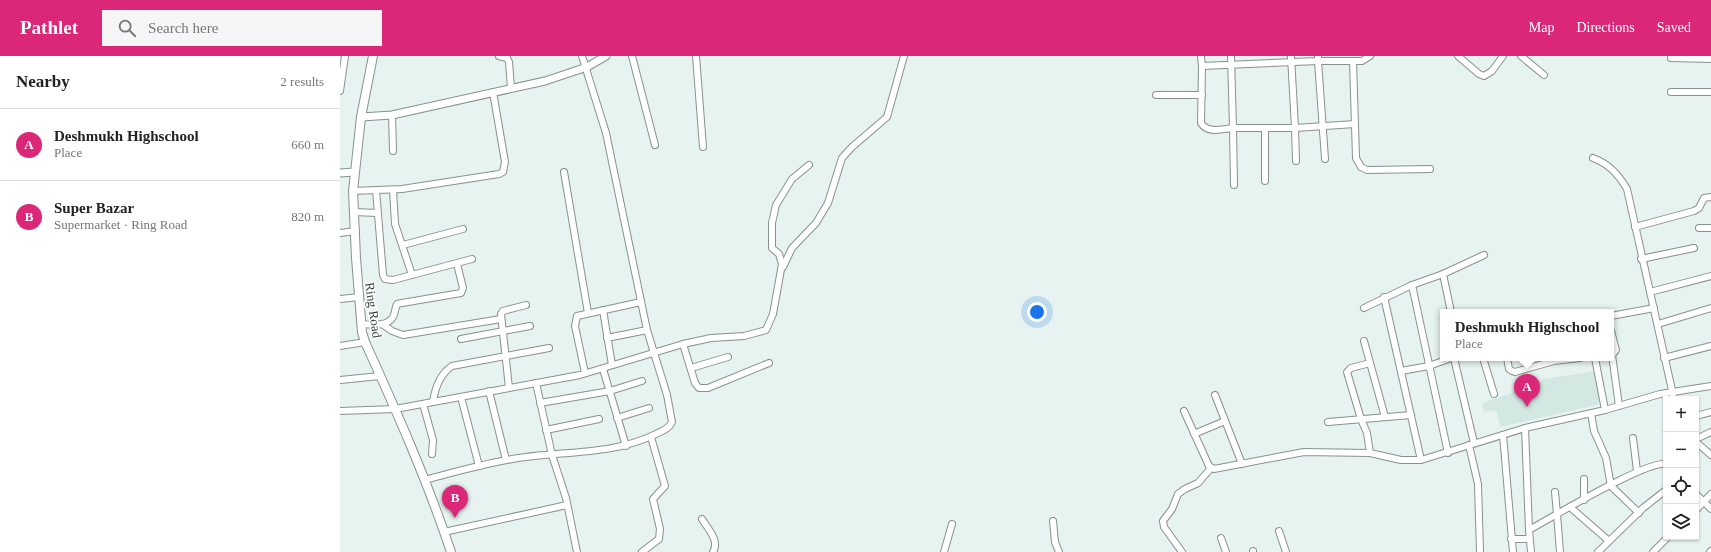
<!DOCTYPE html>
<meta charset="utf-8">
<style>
:root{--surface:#fff;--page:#f6f6f6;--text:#222;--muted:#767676;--line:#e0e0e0;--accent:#db2777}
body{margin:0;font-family:"Times New Roman",serif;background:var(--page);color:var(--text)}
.controls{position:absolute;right:12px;bottom:12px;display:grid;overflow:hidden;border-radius:0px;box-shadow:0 1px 3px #0004}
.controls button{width:36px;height:36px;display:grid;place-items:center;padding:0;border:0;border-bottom:1px solid var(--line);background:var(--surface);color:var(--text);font:20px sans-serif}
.you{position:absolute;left:697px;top:256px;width:14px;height:14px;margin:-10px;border:3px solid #fff;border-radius:50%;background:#1a73e8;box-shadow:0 0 0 6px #1a73e833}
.badge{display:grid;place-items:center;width:26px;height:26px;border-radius:50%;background:var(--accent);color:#fff;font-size:13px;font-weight:700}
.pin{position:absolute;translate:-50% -33px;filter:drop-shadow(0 1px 2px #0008)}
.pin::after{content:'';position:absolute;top:21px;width:14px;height:12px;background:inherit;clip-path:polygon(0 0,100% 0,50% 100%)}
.popup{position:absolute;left:1100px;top:253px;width:174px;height:52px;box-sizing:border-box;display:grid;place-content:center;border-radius:0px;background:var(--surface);filter:drop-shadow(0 1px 3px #0005);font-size:13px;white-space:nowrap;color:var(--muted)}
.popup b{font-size:15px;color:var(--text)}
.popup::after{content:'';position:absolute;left:50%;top:100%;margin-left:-8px;border:8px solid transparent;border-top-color:var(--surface)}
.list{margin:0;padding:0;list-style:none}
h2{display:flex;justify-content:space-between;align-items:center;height:52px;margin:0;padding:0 16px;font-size:17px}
h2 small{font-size:13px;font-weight:400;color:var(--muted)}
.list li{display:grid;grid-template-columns:26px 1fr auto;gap:12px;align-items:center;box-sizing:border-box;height:72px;padding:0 16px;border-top:1px solid var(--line)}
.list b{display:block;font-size:15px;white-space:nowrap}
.list p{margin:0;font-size:13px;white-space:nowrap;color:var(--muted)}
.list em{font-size:13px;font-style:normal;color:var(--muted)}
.icon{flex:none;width:22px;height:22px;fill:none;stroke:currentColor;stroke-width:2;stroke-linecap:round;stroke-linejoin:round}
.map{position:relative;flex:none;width:1371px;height:496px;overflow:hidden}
header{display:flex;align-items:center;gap:24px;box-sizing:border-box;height:56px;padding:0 20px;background:var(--accent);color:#fff}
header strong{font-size:19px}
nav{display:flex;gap:22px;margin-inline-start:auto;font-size:14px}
.search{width:280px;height:36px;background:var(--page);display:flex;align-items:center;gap:10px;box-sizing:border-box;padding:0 14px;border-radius:0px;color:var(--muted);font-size:15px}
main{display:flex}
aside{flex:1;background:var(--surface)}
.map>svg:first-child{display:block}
.built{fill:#d3e8e3}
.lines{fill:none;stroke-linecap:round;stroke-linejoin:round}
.minor-casing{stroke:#87928f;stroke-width:8}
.tertiary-casing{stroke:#87928f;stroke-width:9}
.secondary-casing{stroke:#87928f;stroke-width:10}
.minor{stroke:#fff;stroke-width:6}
.tertiary{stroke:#fff;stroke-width:7}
.secondary{stroke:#fff;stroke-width:8}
.labels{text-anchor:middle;stroke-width:3.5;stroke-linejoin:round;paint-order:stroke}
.street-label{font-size:13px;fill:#383c3b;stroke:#fafffe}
</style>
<header>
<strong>Pathlet</strong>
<div class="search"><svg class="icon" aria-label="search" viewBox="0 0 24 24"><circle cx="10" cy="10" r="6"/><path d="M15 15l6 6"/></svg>Search here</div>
<nav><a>Map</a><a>Directions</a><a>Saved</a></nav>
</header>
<main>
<aside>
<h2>Nearby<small>2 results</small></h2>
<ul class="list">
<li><span class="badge">A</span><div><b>Deshmukh Highschool</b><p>Place</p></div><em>660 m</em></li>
<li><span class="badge">B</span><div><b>Super Bazar</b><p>Supermarket · Ring Road</p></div><em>820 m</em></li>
</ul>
</aside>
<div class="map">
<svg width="1371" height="496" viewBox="0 0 1371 496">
<rect width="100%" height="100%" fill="#e7f3f0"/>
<polygon class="built" points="1256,315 1261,344 1257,349 1160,371 1156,354 1144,356 1142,347 1172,337 1175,334 1191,330 1204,323"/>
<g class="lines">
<g class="minor-casing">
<g id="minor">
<polyline points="159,0 167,2 169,6 171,32"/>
<polyline points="292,0 315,89"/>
<polyline points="356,0 363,91"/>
<polyline points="861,0 862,10 978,5 978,0"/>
<polyline points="891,0 893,72 955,72 951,0"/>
<polyline points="1118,0 1139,18 1144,20 1152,15 1163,0"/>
<polyline points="1181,0 1204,19"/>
<polyline points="1331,2 1371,3"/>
<polyline points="1013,5 1022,5 1030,0"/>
<path d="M862,10L861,67C868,78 882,73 893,72L894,129"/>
<polyline points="0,35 5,0"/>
<polyline points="1331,36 1371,36"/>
<polyline points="816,39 862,39"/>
<polyline points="52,59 53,95"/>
<polyline points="925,72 925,125"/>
<path d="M1253,102C1269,108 1278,118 1287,133L1334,343"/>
<polyline points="985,103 978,5 1013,5 1016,102 1021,111 1027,114 1090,113"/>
<polyline points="956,105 955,72 1015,68"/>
<polyline points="224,116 248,257"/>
<polyline points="36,134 43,219 45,223 53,224 132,203"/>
<polyline points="53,134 55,168 72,219"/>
<polyline points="13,135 62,133 159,118 163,116 165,106 153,36"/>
<polyline points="14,156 37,157"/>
<polyline points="1295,171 1354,155 1359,152 1364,142 1371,141"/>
<polyline points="1359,172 1371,172"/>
<polyline points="0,177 16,175"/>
<polyline points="63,189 123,173"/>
<polyline points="1301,203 1354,192"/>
<polyline points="443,211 452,192 476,167 488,147 502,102 512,91 547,61 564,0"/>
<polyline points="1103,218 1111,256"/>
<polyline points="1072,229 1108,397"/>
<polyline points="1310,236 1371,220"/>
<polyline points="1044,241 1081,404"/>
<polyline points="0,243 19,241"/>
<polyline points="1024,252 1072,229 1103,218 1144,199"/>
<polyline points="263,254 272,309"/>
<polyline points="1271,260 1314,252"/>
<path d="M21,268C31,269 47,271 53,261C55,258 55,252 57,248L62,247L121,237L123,232L117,208"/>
<polyline points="42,268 52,275 63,279 161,263"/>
<polyline points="1318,268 1371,252"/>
<polyline points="1271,275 1276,294 1272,299 1279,350"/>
<polyline points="267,282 307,274"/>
<polyline points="121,283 190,270"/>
<polyline points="1024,285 1045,361"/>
<polyline points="343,288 355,327 359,332 368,332 429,307"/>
<polyline points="0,290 25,286"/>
<polyline points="1114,302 1134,387"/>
<polyline points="1143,302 1154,338"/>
<polyline points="1167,302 1169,313 1172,315 1175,316 1214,305 1240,302"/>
<polyline points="1255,302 1265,354"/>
<polyline points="1324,302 1371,290"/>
<polyline points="351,312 388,301"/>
<polyline points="263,313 286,390"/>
<polyline points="1061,315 1089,310 1111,302"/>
<polyline points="245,317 235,270 237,260 301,246"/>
<polyline points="0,324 40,320"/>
<polyline points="196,327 212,399 226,442 237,496"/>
<polyline points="169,332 161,258 163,255 186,249"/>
<polyline points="149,335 166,404"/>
<polyline points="875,339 902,408"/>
<polyline points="121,341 139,410"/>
<path d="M93,346C95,332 100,318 112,310L209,292"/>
<polyline points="200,347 270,335 302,325"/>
<polyline points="83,348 93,384 92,398"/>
<polyline points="0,355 55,353 240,319 343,288 371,282 404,280 426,274 433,258 442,208 439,198 432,192 432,167 436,149 452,123 469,109"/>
<polyline points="844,355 869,410 874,413 964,396 1030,397 1061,404 1081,404 1185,372 1265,354 1320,338 1371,330"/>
<polyline points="1251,357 1254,375 1266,402 1271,430 1299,457"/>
<polyline points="1356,360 1371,356"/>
<polyline points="277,362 309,352"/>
<polyline points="988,366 1071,359"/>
<polyline points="1185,372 1189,474"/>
<polyline points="206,374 259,363"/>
<polyline points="854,378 885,365"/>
<polyline points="1163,379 1173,496"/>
<polyline points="1293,382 1297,415"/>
<polyline points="1356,383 1371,376"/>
<polyline points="1356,386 1371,399"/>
<polyline points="1129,389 1138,428 1140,496"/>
<polyline points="1030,397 1027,377 1021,363 1007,316 1011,312 1030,307"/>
<path d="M84,424C111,417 139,409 167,404C217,394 269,401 316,378C322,375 329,373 332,366L327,339L307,274L266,77L242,0"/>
<polyline points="1356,438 1371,453"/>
<polyline points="1244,444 1244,423"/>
<polyline points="1230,451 1269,485"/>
<polyline points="1356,454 1371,438"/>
<path d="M362,463C368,473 380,485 373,496"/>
<polyline points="713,465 715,486 719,496"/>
<polyline points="939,475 946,496"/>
<polyline points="104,476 227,449"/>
<polyline points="881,482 886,496"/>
<polyline points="1171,483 1189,483"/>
<polyline points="913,495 913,496"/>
<polyline points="302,496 319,483 320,473 313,443 325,430 311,381"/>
<polyline points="604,496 612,468"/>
<polyline points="842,496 824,471 823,465 832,453 838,438 845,433 858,427 871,412"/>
<polyline points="1191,496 1189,474 1217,458 1215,436"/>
<path d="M1220,496L1217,458C1235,448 1309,405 1326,408"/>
<polyline points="1258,496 1303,452 1326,434"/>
<polyline points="1313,496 1328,481"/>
<polyline points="1370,496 1371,495"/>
</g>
</g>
<g class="tertiary-casing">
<g id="tertiary">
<polyline points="21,61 52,59 205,25 247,11 266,0"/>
<polyline points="0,117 14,116"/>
</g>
</g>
<g class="secondary-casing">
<path id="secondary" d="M33,0L21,61L13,135L16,202L22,276L25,286C56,354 87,424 111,496"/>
</g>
<use href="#minor" class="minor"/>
<use href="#tertiary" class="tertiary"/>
<use href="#secondary" class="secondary"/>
</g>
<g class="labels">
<g class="street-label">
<text transform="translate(34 254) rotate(82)" y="5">Ring Road</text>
</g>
</g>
</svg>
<div class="controls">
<button>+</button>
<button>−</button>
<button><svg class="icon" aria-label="locate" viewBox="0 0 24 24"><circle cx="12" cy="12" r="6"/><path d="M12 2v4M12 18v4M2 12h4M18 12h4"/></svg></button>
<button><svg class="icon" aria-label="layers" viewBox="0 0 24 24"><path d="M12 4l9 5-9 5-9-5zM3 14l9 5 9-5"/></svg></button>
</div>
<div class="you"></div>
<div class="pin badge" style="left:1187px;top:351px">A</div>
<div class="popup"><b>Deshmukh Highschool</b>Place</div>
<div class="pin badge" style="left:115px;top:462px">B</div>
</div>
</main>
